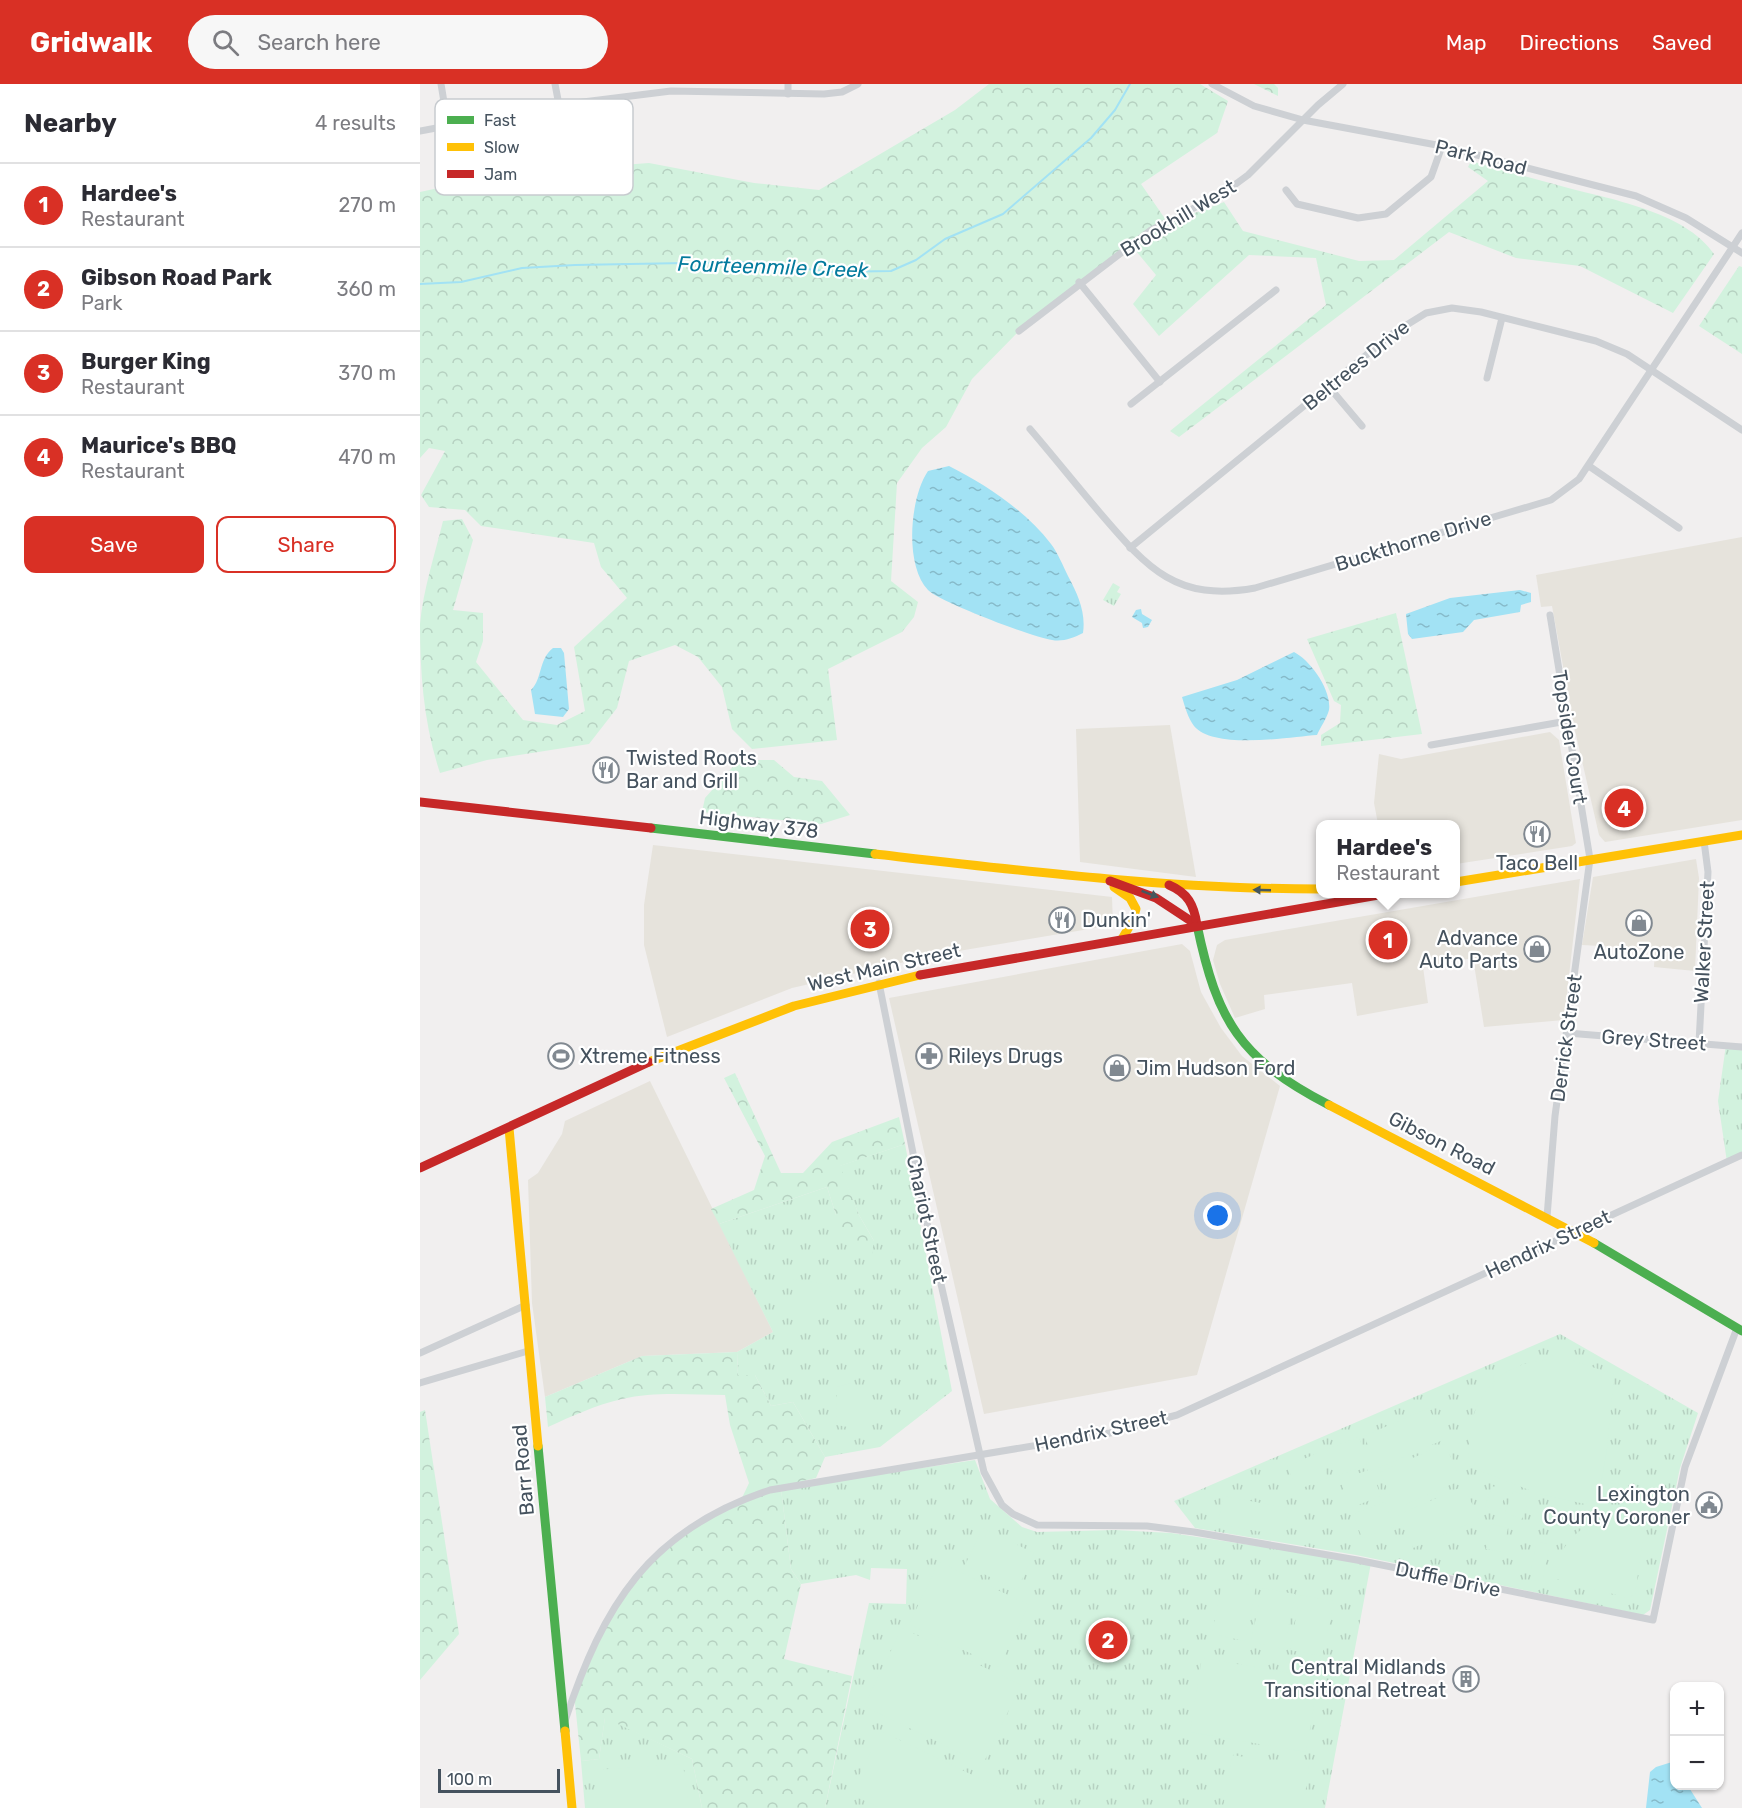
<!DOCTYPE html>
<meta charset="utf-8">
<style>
:root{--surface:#fff;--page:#f7f7f7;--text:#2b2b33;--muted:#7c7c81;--line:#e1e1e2;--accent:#d93025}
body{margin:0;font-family:Rubik,sans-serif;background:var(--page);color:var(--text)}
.controls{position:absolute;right:18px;bottom:18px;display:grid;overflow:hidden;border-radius:12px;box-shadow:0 2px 4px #0004}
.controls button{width:54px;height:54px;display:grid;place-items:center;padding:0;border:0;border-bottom:2px solid var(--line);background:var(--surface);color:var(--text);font:30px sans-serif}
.scale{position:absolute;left:18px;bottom:15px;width:122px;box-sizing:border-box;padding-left:6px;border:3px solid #45525e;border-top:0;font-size:16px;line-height:21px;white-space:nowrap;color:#45525e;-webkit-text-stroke:4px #fff;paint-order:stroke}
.you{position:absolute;left:798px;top:1132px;width:21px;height:21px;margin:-15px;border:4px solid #fff;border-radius:50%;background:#1a73e8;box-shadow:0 0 0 9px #1a73e833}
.badge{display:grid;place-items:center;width:39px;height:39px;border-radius:50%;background:var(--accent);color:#fff;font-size:20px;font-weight:700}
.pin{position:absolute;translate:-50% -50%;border:3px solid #fff;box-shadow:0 2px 6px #0006}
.popup{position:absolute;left:896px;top:736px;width:144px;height:78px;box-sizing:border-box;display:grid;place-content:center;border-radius:12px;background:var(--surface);filter:drop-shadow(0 2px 4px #0005);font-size:20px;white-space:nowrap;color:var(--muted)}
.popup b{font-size:22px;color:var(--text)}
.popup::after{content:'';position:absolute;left:50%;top:100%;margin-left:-12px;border:12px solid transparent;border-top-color:var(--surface)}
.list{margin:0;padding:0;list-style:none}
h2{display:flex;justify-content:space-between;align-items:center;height:78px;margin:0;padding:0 24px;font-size:26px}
h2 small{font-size:20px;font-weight:400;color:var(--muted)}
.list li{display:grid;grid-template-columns:39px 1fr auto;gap:18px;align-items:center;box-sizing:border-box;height:84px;padding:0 24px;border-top:2px solid var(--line)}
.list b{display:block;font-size:22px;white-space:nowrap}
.list p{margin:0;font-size:20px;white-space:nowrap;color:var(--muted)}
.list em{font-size:20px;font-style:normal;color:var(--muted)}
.actions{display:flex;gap:12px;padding:18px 24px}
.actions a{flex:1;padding:14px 0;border:2px solid var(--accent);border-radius:12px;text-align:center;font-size:21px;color:var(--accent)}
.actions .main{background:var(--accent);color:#fff}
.icon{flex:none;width:33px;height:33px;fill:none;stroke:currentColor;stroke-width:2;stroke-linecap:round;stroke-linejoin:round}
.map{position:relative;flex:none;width:1322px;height:1724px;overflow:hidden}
header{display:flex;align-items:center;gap:36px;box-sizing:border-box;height:84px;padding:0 30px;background:var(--accent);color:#fff}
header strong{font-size:28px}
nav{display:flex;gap:33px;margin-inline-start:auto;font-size:21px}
.search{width:420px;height:54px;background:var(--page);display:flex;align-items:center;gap:15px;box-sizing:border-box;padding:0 21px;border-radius:33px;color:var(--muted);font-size:22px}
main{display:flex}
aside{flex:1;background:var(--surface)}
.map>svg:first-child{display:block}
.commercial{fill:#e6e3dc}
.grass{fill:url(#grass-tufts)}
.forest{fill:url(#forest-crowns)}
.pitch{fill:#d2f2de}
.water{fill:url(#water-ripples)}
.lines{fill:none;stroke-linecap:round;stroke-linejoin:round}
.stream{stroke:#a2e2f4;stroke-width:2}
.street{stroke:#cdd0d4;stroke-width:7}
.fast{stroke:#4caf50;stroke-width:9}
.slow{stroke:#ffc107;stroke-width:9}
.jam{stroke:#c62828;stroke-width:9}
.oneway{fill:#45575d}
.labels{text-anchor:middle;stroke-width:4.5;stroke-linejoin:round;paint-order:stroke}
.street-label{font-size:20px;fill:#45525e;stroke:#fff}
.poi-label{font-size:20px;fill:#45525e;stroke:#fff;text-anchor:start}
.water-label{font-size:21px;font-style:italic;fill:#037b9d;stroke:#fff}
.key{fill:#fff;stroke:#c7cbcf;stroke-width:1.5}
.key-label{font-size:16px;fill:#45525e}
</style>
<header>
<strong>Gridwalk</strong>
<div class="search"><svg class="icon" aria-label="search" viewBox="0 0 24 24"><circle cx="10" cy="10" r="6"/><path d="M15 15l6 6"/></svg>Search here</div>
<nav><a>Map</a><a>Directions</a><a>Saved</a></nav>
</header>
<main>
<aside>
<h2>Nearby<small>4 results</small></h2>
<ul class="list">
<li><span class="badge">1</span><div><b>Hardee's</b><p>Restaurant</p></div><em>270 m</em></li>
<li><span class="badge">2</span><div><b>Gibson Road Park</b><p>Park</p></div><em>360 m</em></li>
<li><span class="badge">3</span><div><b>Burger King</b><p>Restaurant</p></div><em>370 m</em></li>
<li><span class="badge">4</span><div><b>Maurice's BBQ</b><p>Restaurant</p></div><em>470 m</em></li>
</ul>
<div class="actions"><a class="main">Save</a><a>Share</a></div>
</aside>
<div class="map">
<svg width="1322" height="1724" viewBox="0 0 1322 1724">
<defs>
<pattern id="grass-tufts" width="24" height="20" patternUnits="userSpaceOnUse" patternTransform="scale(1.5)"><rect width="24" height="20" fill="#d2f2de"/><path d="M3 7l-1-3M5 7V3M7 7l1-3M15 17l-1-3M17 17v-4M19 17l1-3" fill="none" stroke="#b6d1c1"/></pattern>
<pattern id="forest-crowns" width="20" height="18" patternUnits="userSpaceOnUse" patternTransform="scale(1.5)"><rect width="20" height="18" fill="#d2f2de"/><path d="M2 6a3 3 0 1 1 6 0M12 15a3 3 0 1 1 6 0" fill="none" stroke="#b6d1c1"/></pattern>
<pattern id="water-ripples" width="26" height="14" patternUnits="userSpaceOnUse" patternTransform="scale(1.5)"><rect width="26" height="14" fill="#a2e2f4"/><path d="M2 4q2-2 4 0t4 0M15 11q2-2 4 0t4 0" fill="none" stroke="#86bac9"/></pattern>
</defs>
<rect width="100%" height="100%" fill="#f1efef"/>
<g class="commercial">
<polygon points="1322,453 1322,736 1185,758 1179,751 1154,642 1132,522 1121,523 1116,491"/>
<polygon points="750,641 776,793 660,778 656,645"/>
<polygon points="1130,648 1139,656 1156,759 1152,762 1036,780 1036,740 958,740 954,719 959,670 981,675"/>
<polygon points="233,761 692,813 693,841 515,871 372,904 247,953 224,861 224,821"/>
<polygon points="1276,775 1279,794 1275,887 1234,883 1235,865 1162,861 1173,793"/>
<polygon points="1160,795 1144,936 1064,943 1053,874 1003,883 1008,919 937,932 932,899 844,911 845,925 815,934 800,900 793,876 797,861 805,856"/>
<polygon points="762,860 770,867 781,908 801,944 822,972 860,1002 777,1291 564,1330 469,914"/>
<polygon points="230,997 353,1248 317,1268 222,1272 125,1313 112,1219 108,1096 118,1089 142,1050 145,1037"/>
</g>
<g class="grass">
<polygon points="693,499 700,503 697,508 701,510 694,522 683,516"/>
<polygon points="1306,961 1322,963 1322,1071 1307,1078 1298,1017"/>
<polygon points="485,1060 532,1307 460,1363 405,1373 373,1318 351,1322 335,1291 318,1291 317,1268 353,1248 299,1140 407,1103 416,1131 454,1157 439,1131 419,1082"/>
<polygon points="1140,1250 1278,1329 1260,1384 1230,1526 1223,1531 936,1471 775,1444 754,1417"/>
<polygon points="555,1376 570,1415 602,1443 617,1448 695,1446 751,1449 951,1479 905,1724 405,1724 449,1519 486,1520 487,1485 451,1484 450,1496 436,1491 381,1500 371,1485 361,1405"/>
<polygon points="185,1633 272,1675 282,1724 165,1724 161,1677 179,1675"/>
</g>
<g class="forest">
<path d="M569,0H780L808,17L797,49L721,100L748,139L804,118L823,147L939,177L974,176L1068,97L1048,83L1051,77C1081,86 1111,94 1141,102C1188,115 1265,127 1294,170L1253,229L1160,182L1096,174L1029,148L759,353L750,347L906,221L896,174L829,171L739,252L713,220L736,191L711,161L599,247L552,295L526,343L502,364L477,399L471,497L498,518L494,533L482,548L408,585L417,656L332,665L312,645L302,603L278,573L255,561L209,577L197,624L169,660L67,676L20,689C4,641 0,591 0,540C3,506 15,470 23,437L42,435L53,456L33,526L63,529V557L56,578L103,636L137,641L165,627L154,563L207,514L181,483L174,459L61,442L45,426L9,423L1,411L25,367L9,364L0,374V108L83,90L229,79L334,99L399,106L535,26Z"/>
<polygon points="834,0 854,0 858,4 858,12"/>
<polygon points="1319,182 1322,183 1322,270 1279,242"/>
<polygon points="976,529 1002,650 901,662 901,651 920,639 921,621 914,617 887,555"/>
<polygon points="319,676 354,676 374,693 402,697 430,731 401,740 282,728 285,714"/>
<polygon points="315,989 361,1089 383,1089 412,1058 479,1033 485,1060 420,1082 439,1131 454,1157 452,1170 413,1147 416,1131 407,1103 299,1140 291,1125 334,1106 345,1072 304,994"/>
<path d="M317,1268L318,1291H335L351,1322L373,1318L405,1373L396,1394L349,1405H361L371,1485L381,1500L364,1575L432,1592L405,1724H282L272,1675L185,1634L179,1675L161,1677L154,1610L200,1515L246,1461L321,1416L329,1399L310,1341L305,1311C272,1311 235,1307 202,1315C176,1321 152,1332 128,1343L125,1313L222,1272Z"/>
<polygon points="5,1326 39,1550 0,1596 0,1328"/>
</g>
<g class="pitch">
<polygon points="374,1195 409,1201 412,1216 406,1228 394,1234 378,1234 371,1223"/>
<path d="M1144,1274L1194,1290L1187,1365L1179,1411L1165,1420L1119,1410L1048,1382C1049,1365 1049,1342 1055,1327C1073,1285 1103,1276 1144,1274Z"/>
<path d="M431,1299C449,1306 455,1312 458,1331L452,1339L428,1343L416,1341L417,1303Z"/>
<polygon points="1009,1324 1023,1356 958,1384 944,1352"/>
<polygon points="939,1353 949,1380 917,1392 907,1365"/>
<polygon points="1025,1360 1041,1396 976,1425 960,1388"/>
<polygon points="898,1369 908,1394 877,1406 867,1382"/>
<polygon points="951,1385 961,1412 930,1424 920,1396"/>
<polygon points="1044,1402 1059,1435 993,1464 978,1431"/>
<polygon points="1072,1402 1087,1407 1079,1427 1065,1422"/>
<polygon points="1093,1407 1110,1413 1102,1435 1085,1429"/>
<polygon points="803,1412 869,1424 864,1452 798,1440"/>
<polygon points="965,1418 974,1443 942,1454 933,1430"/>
<path d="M1212,1430L1226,1434L1215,1510L1208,1514L1133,1494C1139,1453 1173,1430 1212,1430Z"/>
<polygon points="1071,1440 1088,1444 1082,1468 1066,1465"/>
<polygon points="563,1444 614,1469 597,1506 545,1481"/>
<polygon points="1120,1458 1127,1460 1126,1464 1129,1465 1123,1493 1120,1493 1119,1497 1111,1496 1112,1491 1110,1490 1116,1462 1119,1462"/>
<polygon points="519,1478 609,1521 579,1583 489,1540"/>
<polygon points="803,1495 836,1502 825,1557 792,1550"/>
<polygon points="842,1504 875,1510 864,1565 831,1558"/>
<polygon points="880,1511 914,1517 902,1572 870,1566"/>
<polygon points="482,1544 601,1601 563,1680 444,1622"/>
<polygon points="782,1574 899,1594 886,1668 770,1648"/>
<polygon points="461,1647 598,1713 593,1724 460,1724 430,1710"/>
<polygon points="812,1671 889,1683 883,1724 803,1724"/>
<polygon points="263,1680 269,1724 178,1724 174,1686"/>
</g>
<g class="water">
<path d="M529,382C565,400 606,427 631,460C638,469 643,482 648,492C658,511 666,528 663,549C653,554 643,558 632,556C614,554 518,517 508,506C484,481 490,413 508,387Z"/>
<polygon points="1100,506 1111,509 1111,518 1101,521 1100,528 1054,536 1043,548 992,555 988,550 986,530 1030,514"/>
<polygon points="721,525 722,530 732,536 728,543 723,544 722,539 712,533 716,526"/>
<path d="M133,564H141L144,569L149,625L143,633L115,630L111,606C123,594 118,576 133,564Z"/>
<path d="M874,568C890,576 912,606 909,626C907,634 900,644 897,651C869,653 794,666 774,642C768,634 765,623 762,613L817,596Z"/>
<polygon points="1252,1678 1254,1682 1254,1702 1268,1702 1282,1724 1226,1724 1230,1688 1236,1683"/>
</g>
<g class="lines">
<polyline class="stream" points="0,200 41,198 102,184 155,181 320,178 414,188 471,187 496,176 525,155 583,130 671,54 695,26 710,0"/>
<g class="street">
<polyline points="21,0 28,42"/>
<polyline points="135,0 139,21"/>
<polyline points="368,0 368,10"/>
<polyline points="792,0 834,22 883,36 1022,62 1216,112 1266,134 1322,169"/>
<polyline points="0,47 139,21 251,7 404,10 422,8 438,0"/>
<polyline points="866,106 877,120 938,134 966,130 1011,93 1022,62"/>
<polyline points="659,198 740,298"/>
<polyline points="599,247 731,146 805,108 828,91 898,21 923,0"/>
<polyline points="1067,294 1082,234"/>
<polyline points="909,303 942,342"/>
<polyline points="711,320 856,206"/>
<path d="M610,345C634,373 657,402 681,430C728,485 757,518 835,504L1131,416L1159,395L1322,149"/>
<polyline points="1169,382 1259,444"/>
<polyline points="710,464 972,250 1006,229 1032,224 1061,228 1176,257 1207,270 1322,346"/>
<polyline points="1011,661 1147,637"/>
<polyline points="459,899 507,1139 564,1388 582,1421 593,1430 617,1441 727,1442 774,1448 937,1476 1233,1536 1265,1383 1317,1244"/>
<polyline points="1147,949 1322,963"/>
<polyline points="1279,959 1288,788 1284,757"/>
<polyline points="1127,1133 1135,1032 1170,775 1130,531"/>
<polyline points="0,1269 106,1221"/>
<polyline points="0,1299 108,1267"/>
<path d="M145,1637C183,1521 229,1446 350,1406L690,1349L757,1331L1322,1071"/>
</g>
<g class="fast">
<polyline points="231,744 455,770"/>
<path d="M777,841C797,937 820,975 909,1021"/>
<polyline points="1174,1159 1322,1247"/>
<polyline points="118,1362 145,1647"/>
</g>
<g class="slow">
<path d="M455,770C603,787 751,805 900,805"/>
<polyline points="1036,798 1322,751"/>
<polyline points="694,803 710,814 716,825 712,838 702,855"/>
<polyline points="229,978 374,922 500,891"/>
<polyline points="909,1021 1174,1159"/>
<polyline points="89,1044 118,1362"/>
<polyline points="145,1647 152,1724"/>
</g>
<g class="jam">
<polyline points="0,718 231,744"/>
<polyline points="690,797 736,814 777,841"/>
<path d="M749,801C768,809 774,821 777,841"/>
<polyline points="500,891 964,810"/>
<polyline points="0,1084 229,978"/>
</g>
</g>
<defs><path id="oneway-solid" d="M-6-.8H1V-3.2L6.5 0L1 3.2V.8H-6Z" transform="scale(1.5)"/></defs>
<g class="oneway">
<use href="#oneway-solid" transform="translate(842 806) rotate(-178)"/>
<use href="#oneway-solid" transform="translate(730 810) rotate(21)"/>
</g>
<defs>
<g id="restaurant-ring" transform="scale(1.35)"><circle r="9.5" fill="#fff" stroke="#818991" stroke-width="1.5"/><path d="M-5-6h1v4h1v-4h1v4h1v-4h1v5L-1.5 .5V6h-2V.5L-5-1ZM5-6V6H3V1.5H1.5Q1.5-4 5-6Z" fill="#818991"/></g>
<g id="shop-ring" transform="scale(1.35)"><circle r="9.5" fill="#fff" stroke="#818991" stroke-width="1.5"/><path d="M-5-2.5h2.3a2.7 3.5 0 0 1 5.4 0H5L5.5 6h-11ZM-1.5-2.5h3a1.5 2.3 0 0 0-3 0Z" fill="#818991"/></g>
<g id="stadium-ring" transform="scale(1.35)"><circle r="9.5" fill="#fff" stroke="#818991" stroke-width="1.5"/><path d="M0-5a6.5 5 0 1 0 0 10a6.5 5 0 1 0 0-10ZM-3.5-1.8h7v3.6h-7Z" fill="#818991"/></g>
<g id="pharmacy-ring" transform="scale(1.35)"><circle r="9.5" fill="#fff" stroke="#818991" stroke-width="1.5"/><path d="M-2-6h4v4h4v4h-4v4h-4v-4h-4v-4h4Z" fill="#818991"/></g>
<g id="civic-ring" transform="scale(1.35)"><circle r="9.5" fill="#fff" stroke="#818991" stroke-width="1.5"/><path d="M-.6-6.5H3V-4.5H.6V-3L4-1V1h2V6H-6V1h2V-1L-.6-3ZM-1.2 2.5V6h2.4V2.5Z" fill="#818991"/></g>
<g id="building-ring" transform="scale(1.35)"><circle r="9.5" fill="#fff" stroke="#818991" stroke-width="1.5"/><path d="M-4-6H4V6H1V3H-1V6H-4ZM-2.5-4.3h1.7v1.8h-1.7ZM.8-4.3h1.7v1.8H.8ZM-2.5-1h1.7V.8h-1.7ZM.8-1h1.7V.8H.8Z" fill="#818991"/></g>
</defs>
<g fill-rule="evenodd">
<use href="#restaurant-ring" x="186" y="686"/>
<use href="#restaurant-ring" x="1117" y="750"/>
<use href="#restaurant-ring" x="642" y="836"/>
<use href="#shop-ring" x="1219" y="839"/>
<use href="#shop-ring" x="1117" y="865"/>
<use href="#stadium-ring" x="141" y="972"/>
<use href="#pharmacy-ring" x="509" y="972"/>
<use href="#shop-ring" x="697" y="984"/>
<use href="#civic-ring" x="1289" y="1421"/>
<use href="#building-ring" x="1046" y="1595"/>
</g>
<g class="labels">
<g class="street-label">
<text transform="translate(1061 73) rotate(14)" y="7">Park Road</text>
<text transform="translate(758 134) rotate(-31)" y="7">Brookhill West</text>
<text transform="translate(936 281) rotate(-39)" y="7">Beltrees Drive</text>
<text transform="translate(993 457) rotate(-17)" y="7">Buckthorne Drive</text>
<text transform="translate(1150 653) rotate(81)" y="7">Topsider Court</text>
<text transform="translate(339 740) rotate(7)" y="7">Highway 378</text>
<text transform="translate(1284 858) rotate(-87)" y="7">Walker Street</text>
<text transform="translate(464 883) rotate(-13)" y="7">West Main Street</text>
<text transform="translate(1146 954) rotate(-82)" y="7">Derrick Street</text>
<text transform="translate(1234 956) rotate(4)" y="7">Grey Street</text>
<text transform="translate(1022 1059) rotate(27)" y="7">Gibson Road</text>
<text transform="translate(507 1135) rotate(78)" y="7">Chariot Street</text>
<text transform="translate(1128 1160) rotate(-25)" y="7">Hendrix Street</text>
<text transform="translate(681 1347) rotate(-12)" y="7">Hendrix Street</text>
<text transform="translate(103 1386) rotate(-95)" y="7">Barr Road</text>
<text transform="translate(1028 1495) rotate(12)" y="7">Duffie Drive</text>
</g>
<g class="poi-label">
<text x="206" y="681">Twisted Roots<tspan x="206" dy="23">Bar and Grill</tspan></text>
<text x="1117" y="786" text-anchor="middle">Taco Bell</text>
<text x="662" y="843">Dunkin'</text>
<text x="1098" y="861" text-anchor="end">Advance<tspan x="1098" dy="23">Auto Parts</tspan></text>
<text x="1219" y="875" text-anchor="middle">AutoZone</text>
<text x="160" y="979">Xtreme Fitness</text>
<text x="528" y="979">Rileys Drugs</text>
<text x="716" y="991">Jim Hudson Ford</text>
<text x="1270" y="1417" text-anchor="end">Lexington<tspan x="1270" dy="23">County Coroner</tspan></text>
<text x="1026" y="1590" text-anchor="end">Central Midlands<tspan x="1026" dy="23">Transitional Retreat</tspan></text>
</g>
<g class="water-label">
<text transform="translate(353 183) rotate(2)" y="7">Fourteenmile Creek</text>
</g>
</g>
<rect x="15" y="15" width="198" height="96" rx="9" class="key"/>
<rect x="27" y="32" width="27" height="8" fill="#4caf50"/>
<rect x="27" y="59" width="27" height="8" fill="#ffc107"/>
<rect x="27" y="86" width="27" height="8" fill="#c62828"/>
<g class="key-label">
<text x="64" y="42">Fast</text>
<text x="64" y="69">Slow</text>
<text x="64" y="96">Jam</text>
</g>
</svg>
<div class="controls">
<button>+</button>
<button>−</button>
</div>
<div class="scale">100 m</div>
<div class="you"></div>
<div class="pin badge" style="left:968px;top:856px">1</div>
<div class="popup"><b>Hardee's</b>Restaurant</div>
<div class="pin badge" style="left:688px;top:1556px">2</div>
<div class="pin badge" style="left:450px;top:845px">3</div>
<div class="pin badge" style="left:1204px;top:724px">4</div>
</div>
</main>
